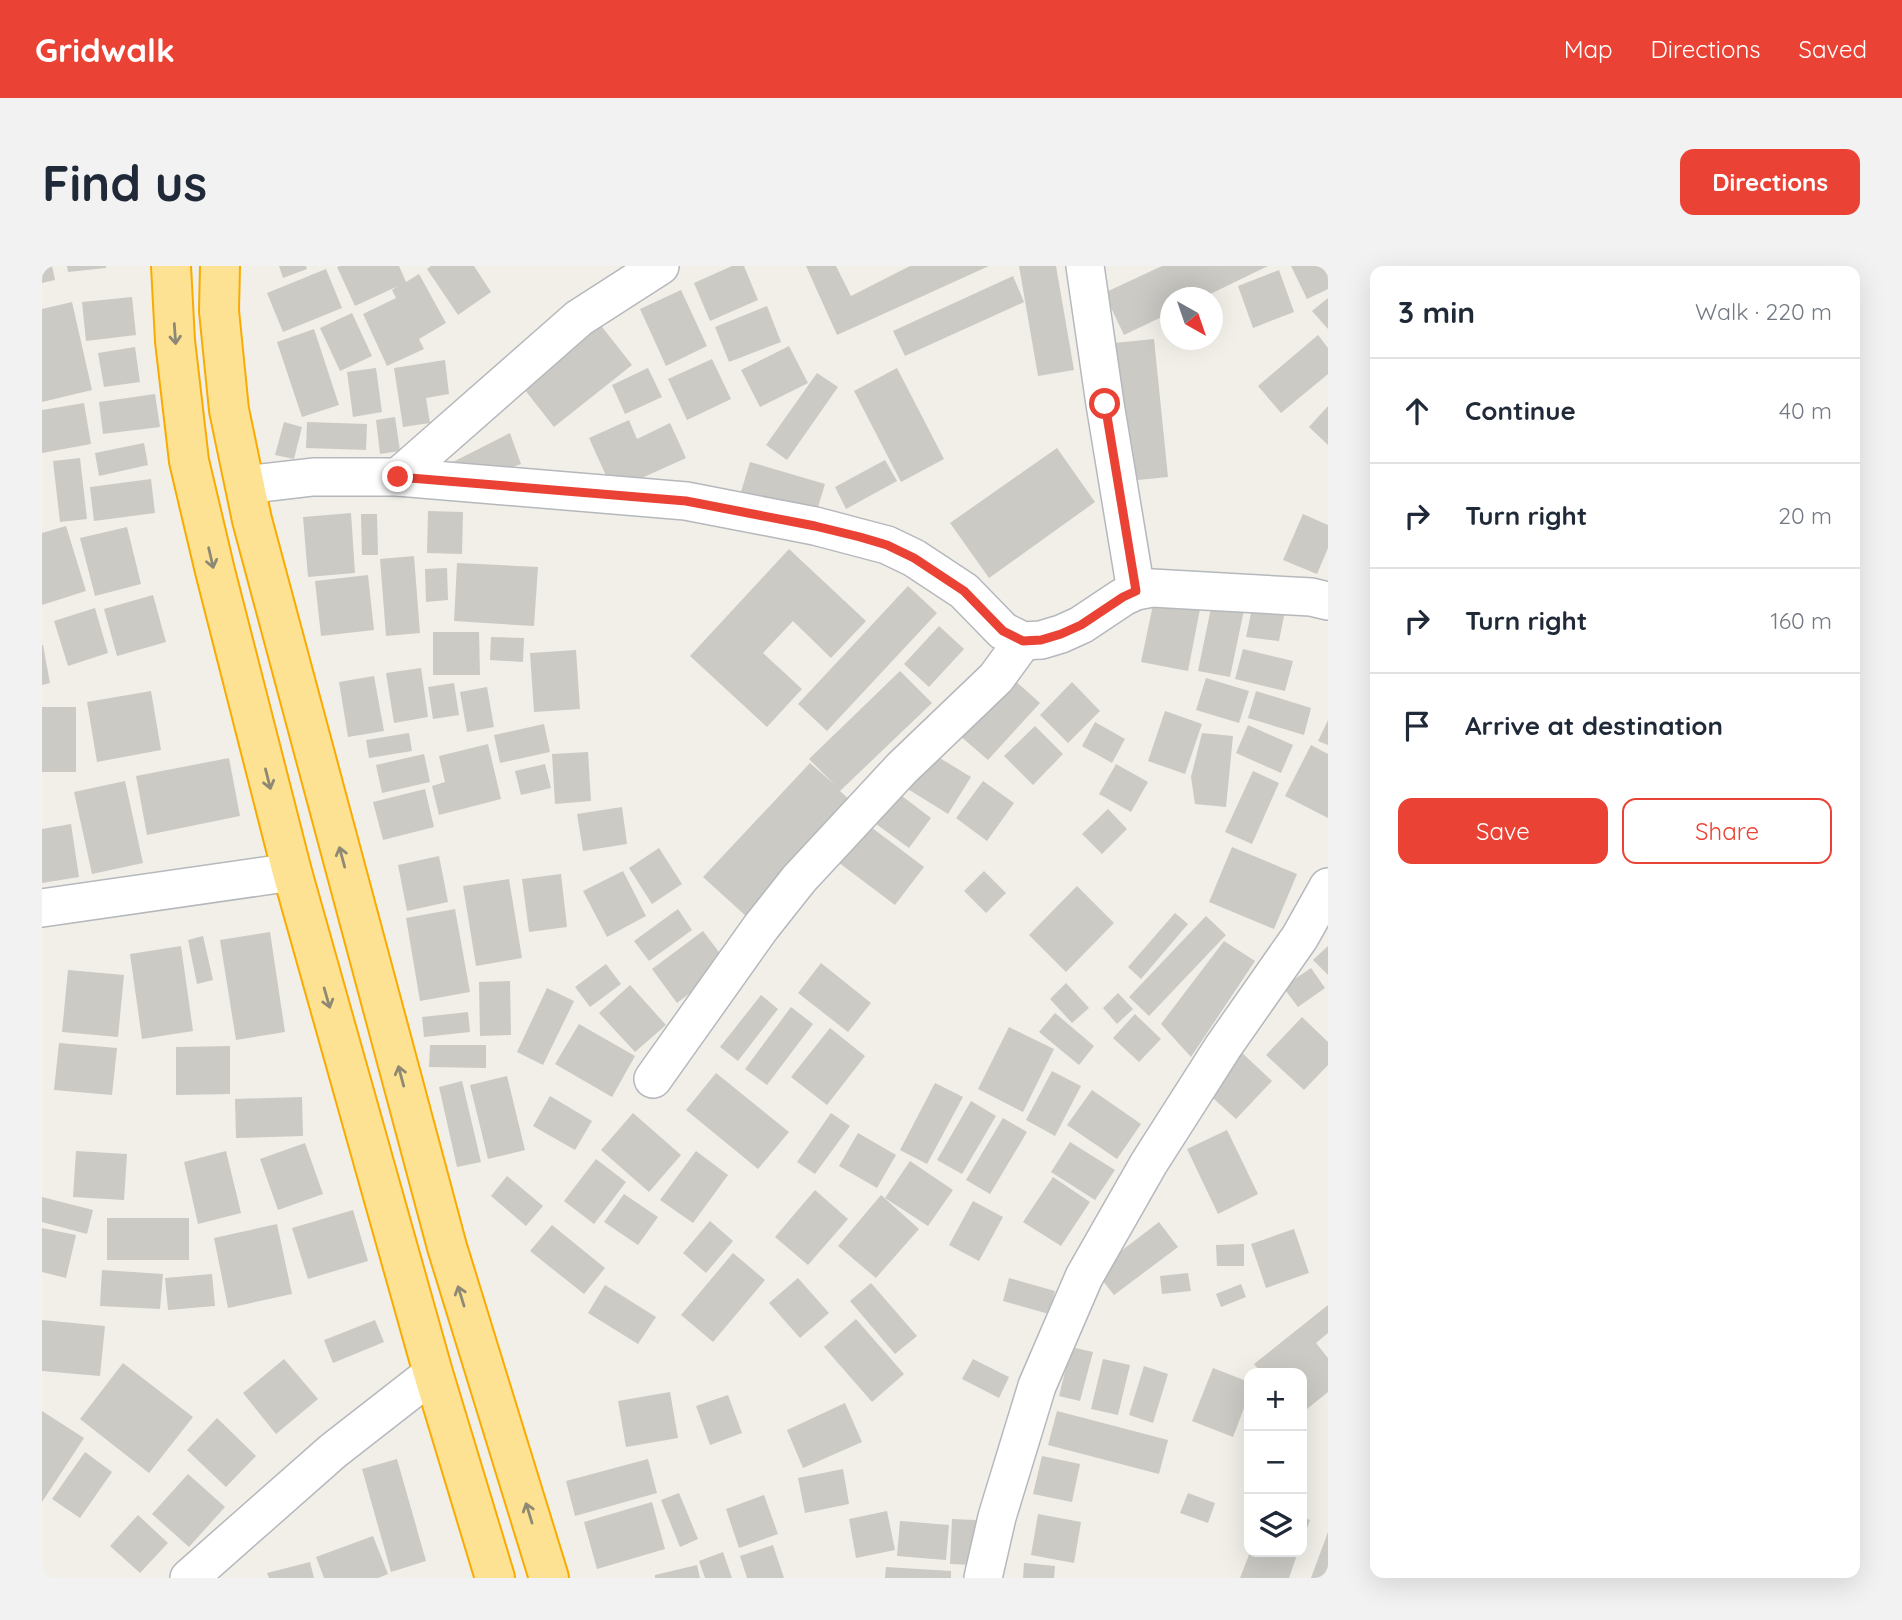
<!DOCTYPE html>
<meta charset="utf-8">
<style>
:root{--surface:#fff;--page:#f2f2f3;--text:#1f2937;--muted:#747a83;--line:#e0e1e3;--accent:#ea4335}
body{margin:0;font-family:Quicksand,sans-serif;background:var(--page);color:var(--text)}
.controls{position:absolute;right:21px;bottom:21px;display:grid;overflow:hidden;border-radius:14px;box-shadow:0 7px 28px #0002}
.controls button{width:63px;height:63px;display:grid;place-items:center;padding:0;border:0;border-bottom:2px solid var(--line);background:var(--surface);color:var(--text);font:35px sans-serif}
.compass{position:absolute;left:1118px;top:21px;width:63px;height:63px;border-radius:50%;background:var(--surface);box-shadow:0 7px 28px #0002;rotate:140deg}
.stop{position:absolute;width:21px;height:21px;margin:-16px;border:5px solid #ea4335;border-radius:50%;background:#fff}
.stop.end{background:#ea4335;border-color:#fff;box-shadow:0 2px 7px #0008}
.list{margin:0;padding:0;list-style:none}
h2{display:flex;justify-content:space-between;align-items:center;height:91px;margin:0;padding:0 28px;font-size:30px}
h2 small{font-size:23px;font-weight:400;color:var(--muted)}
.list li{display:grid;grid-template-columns:46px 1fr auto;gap:21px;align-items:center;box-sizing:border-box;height:105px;padding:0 28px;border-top:2px solid var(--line)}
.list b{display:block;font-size:26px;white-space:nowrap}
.list em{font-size:23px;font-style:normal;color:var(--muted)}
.actions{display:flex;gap:14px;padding:21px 28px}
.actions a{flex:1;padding:16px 0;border:2px solid var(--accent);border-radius:14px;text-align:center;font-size:24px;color:var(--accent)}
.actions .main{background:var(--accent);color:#fff}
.icon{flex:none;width:38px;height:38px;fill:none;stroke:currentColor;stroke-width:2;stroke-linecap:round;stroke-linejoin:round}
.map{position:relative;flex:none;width:1286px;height:1312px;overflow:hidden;border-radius:14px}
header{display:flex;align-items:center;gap:42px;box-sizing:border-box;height:98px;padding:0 35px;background:var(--accent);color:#fff}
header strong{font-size:33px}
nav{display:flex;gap:38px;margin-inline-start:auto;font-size:24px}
.intro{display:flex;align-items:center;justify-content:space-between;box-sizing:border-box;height:168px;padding:0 42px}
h1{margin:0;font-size:49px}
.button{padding:18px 32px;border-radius:14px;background:var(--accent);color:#fff;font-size:24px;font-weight:700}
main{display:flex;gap:42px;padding:0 42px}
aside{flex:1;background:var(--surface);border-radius:14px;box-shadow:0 7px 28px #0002}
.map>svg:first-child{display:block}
.building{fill:#cccac5}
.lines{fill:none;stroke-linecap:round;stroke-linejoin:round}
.minor-casing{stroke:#b5b8bc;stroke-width:40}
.highway-casing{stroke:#f9ab00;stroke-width:42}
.minor{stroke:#fff;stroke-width:37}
.highway{stroke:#fde293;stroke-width:38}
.oneway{stroke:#8e8975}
.route{stroke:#ea4335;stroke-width:9}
</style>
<header>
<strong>Gridwalk</strong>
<nav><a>Map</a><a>Directions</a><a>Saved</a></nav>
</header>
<div class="intro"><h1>Find us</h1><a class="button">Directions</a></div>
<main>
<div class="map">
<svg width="1286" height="1312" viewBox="0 0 1286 1312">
<rect width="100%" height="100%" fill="#f1efe8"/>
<g class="building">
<polygon points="0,0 10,0 13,14 0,17"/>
<polygon points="25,0 64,0 64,2 26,6"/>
<polygon points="237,0 264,0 265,3 241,12"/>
<polygon points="298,0 357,0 364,16 377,8 404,57 377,73 382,83 345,100 321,48 354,32 350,24 356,20 313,40 295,1"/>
<polygon points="389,0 432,0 449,26 416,49 385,3"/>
<polygon points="690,0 702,0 716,34 668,55 652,17"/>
<polygon points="764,0 794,0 809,30 868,0 947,0 795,69"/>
<polygon points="977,0 1014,0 1032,104 996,110"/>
<polygon points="1120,0 1226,0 1160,32 1128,32 1128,47 1082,69 1062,27"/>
<polygon points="1249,0 1286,0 1286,23 1265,33"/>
<polygon points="284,3 300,42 241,66 225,27"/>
<polygon points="1237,4 1252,46 1211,62 1196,20"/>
<polygon points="971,10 982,36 863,90 851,65"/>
<polygon points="639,24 665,80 624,100 598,43"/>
<polygon points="90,31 94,69 44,75 40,36"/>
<polygon points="1286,32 1286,63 1270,45"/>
<polygon points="30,36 50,124 0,136 0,43"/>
<polygon points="725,40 739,76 687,96 673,61"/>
<polygon points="310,47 330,90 298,105 278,62"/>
<polygon points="557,57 590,99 512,161 479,119"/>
<polygon points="272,63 297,139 260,151 235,76"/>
<polygon points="1276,69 1286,82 1286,108 1239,147 1216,120"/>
<polygon points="1112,73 1126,211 1076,216 1062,78"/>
<polygon points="747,80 766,117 718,141 699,104"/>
<polygon points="93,81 98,116 62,121 56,87"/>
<polygon points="670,93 689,133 645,154 626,113"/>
<polygon points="403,94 407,128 384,132 388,157 361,161 352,102"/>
<polygon points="334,102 340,146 311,151 305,106"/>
<polygon points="606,102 620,131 583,148 570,119"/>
<polygon points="855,102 902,193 859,216 812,125"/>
<polygon points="775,107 796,121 745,194 724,179"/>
<polygon points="113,128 118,161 61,168 57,136"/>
<polygon points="42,137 49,178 0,187 0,144"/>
<polygon points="1286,140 1286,179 1267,161"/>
<polygon points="353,151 358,185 338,188 334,154"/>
<polygon points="587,154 595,173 628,157 644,192 571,225 547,172"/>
<polygon points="242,156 260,161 252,193 233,189"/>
<polygon points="265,156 325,158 324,184 264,182"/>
<polygon points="468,167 479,198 431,215 409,197"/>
<polygon points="102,177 106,199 57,210 53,187"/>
<polygon points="1015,182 1053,236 947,312 908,257"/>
<polygon points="38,192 45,253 18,256 11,195"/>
<polygon points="843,194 855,215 804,243 793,221"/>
<polygon points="708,196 783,218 773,251 698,229"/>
<polygon points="109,213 113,247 52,255 48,221"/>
<polygon points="386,245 421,246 420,288 385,287"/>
<polygon points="309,247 313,307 266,311 261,251"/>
<polygon points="319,248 335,248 336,289 320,289"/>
<polygon points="1261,248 1286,259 1286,282 1275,308 1241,294"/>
<polygon points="24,260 44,325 0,339 0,267"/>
<polygon points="85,261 99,318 53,330 38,272"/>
<polygon points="747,283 824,355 789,392 751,355 721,387 760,423 725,461 648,390"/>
<polygon points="372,290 378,367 344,370 338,293"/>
<polygon points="415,297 496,301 492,360 412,355"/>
<polygon points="405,302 406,334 384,336 383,303"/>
<polygon points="326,309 332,364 279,370 273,315"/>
<polygon points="866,320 895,347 785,465 756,438"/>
<polygon points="111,329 124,376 75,390 62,343"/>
<polygon points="1112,334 1158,343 1146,405 1099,396"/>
<polygon points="1245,335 1237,375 1204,371 1211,338"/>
<polygon points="1170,337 1202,344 1188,411 1156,405"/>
<polygon points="53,342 66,387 26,400 12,355"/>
<polygon points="897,360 922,383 887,421 862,398"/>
<polygon points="391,366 437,366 438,409 391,409"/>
<polygon points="449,371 482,372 481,396 448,394"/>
<polygon points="0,379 1,379 8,417 0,419"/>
<polygon points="1201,383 1251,395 1243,425 1193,413"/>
<polygon points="534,384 538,443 492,446 488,387"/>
<polygon points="379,402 386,451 352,457 344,407"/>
<polygon points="858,405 890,437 798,525 812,538 705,651 661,611 768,497 793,519 767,493"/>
<polygon points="332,410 342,465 306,471 297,416"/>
<polygon points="969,411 998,437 946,494 917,469"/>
<polygon points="1164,412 1207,425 1197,457 1154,444"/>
<polygon points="1030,416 1058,445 1026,477 998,449"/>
<polygon points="412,417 417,449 391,453 386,421"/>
<polygon points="445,421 452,461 425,466 418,426"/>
<polygon points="109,425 119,484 55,496 45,436"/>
<polygon points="1214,425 1269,442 1262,469 1206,452"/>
<rect x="0" y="441" width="34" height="65"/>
<polygon points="1123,445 1160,458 1143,508 1106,495"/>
<polygon points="1286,454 1286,479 1276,475"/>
<polygon points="1053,456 1083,473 1070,497 1040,480"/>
<polygon points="502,458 508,486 458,497 452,469"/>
<polygon points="1206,459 1251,479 1239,507 1194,487"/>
<polygon points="993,460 1021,488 991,519 962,490"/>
<polygon points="367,467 370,485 327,492 324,474"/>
<polygon points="1160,467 1191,470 1184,541 1153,538 1149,511"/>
<polygon points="446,478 459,533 397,549 390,520 403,516 397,490"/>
<polygon points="1269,479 1286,488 1286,552 1243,530"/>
<polygon points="883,483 929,511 906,548 861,520"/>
<polygon points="546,486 549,535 513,538 510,488"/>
<polygon points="382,488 388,516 340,527 334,499"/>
<polygon points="187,492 198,550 105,569 94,510"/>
<polygon points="503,498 509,522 479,529 473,505"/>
<polygon points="1074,498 1106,516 1089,546 1057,528"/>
<polygon points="1211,505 1237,517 1210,578 1183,566"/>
<polygon points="83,515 101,597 50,608 32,526"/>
<polygon points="941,515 972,537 945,575 914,552"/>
<polygon points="383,523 392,561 341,574 331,536"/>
<polygon points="852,524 889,552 867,582 830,555"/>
<polygon points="580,541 585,578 541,585 535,548"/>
<polygon points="1066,543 1085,563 1060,588 1040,568"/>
<polygon points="817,552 882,601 853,639 788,590"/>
<polygon points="29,558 37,611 0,617 0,563"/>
<polygon points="1190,581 1255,608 1232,663 1167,636"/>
<polygon points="617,582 640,618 610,638 587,602"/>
<polygon points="397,590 406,636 365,645 356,599"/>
<polygon points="581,605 604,650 565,671 541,625"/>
<polygon points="942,605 964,627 944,647 922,625"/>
<polygon points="519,608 525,661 487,666 480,613"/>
<polygon points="467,613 480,692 434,700 421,620"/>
<polygon points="1035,620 1072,657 1024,706 987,669"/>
<polygon points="413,643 428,726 378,735 364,652"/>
<polygon points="636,643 650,664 607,695 592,675"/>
<polygon points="1133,647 1146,658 1099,713 1086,701"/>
<polygon points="1164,650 1184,669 1107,750 1087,731"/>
<polygon points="661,665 686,698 635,737 610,703"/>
<polygon points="228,666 243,766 194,774 178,674"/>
<polygon points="161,670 171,714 155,718 146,674"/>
<polygon points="1182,675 1213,695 1149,791 1119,758"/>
<polygon points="139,680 151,765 100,773 88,688"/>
<polygon points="1286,680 1286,709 1271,694"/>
<polygon points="779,697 829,737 806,766 756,727"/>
<polygon points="564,698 579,718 548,741 533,721"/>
<polygon points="1269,702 1283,722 1256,741 1241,721"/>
<polygon points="26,704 82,709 76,771 20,766"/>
<polygon points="468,715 469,769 438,770 437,716"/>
<polygon points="1024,717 1047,742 1030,757 1008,733"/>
<polygon points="588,719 624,759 593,786 557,747"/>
<polygon points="505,722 532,735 501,799 475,786"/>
<polygon points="1076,727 1091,743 1075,758 1061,742"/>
<polygon points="719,729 736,743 696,795 678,781"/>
<polygon points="749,741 771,758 725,819 703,803"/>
<polygon points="426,746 428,766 382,771 380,751"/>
<polygon points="1013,747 1052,780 1037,799 997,766"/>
<polygon points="1093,748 1119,773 1097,796 1071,772"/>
<polygon points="1260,751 1286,776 1286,799 1262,824 1224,789"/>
<polygon points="537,758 593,790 570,831 513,798"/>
<polygon points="967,761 1012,783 981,846 936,823"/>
<polygon points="788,762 823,790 785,839 749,811"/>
<polygon points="17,777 75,782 70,829 12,824"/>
<polygon points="388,779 444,779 444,802 387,801"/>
<polygon points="188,780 188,828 134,829 134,781"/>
<polygon points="1197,784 1230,815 1194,853 1160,822"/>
<polygon points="1010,805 1039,820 1013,870 984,854"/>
<polygon points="674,807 747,866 716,903 644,844"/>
<polygon points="465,810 483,884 446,893 428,819"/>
<polygon points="420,815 439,896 415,901 397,821"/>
<polygon points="893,817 921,831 885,898 858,884"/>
<polygon points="1050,824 1099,858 1075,893 1025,859"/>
<polygon points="508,830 550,855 533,884 491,860"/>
<polygon points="260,831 261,870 194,872 193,833"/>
<polygon points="929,835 954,850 920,908 895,894"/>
<polygon points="591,847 639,889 607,926 559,884"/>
<polygon points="789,847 808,860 773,908 755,896"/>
<polygon points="961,852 985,866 948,928 924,914"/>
<polygon points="1185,864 1216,928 1176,948 1145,883"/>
<polygon points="816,867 854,889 835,922 797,900"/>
<polygon points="1028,876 1073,904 1053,934 1009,906"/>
<polygon points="263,877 281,928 236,944 218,893"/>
<polygon points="34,885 85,888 82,934 31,931"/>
<polygon points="184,885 199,947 156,958 142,896"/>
<polygon points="654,885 686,909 651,957 618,934"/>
<polygon points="554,893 584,916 552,958 522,935"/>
<polygon points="868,895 911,924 886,960 843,932"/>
<polygon points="465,910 501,940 484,960 449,930"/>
<polygon points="1011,911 1048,936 1019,980 981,956"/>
<polygon points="773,924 806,953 766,999 733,971"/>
<polygon points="582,928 616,951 596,979 562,956"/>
<polygon points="839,929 877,963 834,1012 796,980"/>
<polygon points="0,931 51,944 45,968 0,956"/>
<polygon points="931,935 961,951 937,995 907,979"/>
<polygon points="311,944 326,995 266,1013 250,962"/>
<rect x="65" y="952" width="82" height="42"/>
<polygon points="668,955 691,975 664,1007 641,987"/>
<polygon points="1117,956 1136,981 1072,1029 1053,1005"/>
<polygon points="235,958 250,1028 186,1042 172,972"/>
<polygon points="510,959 563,1002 542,1028 488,985"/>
<polygon points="0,962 34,969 24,1012 0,1006"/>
<polygon points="1252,963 1267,1007 1224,1022 1209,978"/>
<polygon points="1202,978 1202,1000 1175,1000 1174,979"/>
<polygon points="691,987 723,1014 671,1076 639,1049"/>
<polygon points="60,1004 121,1008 118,1043 58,1040"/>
<polygon points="1146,1007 1149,1025 1120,1028 1118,1010"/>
<polygon points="170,1008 173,1040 126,1044 123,1012"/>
<polygon points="756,1012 787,1047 758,1072 727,1037"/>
<polygon points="967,1012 1013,1025 1007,1048 961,1035"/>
<polygon points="829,1017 875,1070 853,1088 808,1035"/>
<polygon points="1199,1018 1204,1031 1179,1041 1174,1028"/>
<polygon points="563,1019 614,1051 596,1078 546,1047"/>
<polygon points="1286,1039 1286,1067 1274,1077 1286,1092 1286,1126 1260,1147 1260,1107 1219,1107 1212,1098"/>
<polygon points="814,1053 862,1108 830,1136 782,1081"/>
<polygon points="0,1054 63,1060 58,1110 0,1105"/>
<polygon points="333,1054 342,1076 291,1097 282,1074"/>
<polygon points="1029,1081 1051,1086 1038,1135 1017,1130"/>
<polygon points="242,1093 276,1133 234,1168 201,1127"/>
<polygon points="931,1093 967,1111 957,1132 920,1113"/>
<polygon points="1061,1093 1088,1099 1076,1149 1049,1143"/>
<polygon points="81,1097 151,1151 107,1207 38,1153"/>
<polygon points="1102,1100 1126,1108 1111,1157 1087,1149"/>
<polygon points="1171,1102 1207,1116 1207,1129 1191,1171 1150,1155"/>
<polygon points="628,1126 636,1172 584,1181 576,1135"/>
<polygon points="686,1129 700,1167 668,1179 654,1140"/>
<polygon points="803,1137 820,1176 761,1202 745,1164"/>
<polygon points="0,1145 42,1172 0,1236"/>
<polygon points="1015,1145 1126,1174 1117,1208 1006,1179"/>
<polygon points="175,1152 214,1190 184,1221 145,1184"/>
<polygon points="43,1186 70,1206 38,1252 10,1233"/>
<polygon points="1000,1190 1038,1198 1030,1236 991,1228"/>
<polygon points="355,1193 384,1295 349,1306 320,1203"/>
<polygon points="606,1193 615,1227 533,1250 524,1215"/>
<polygon points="801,1203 807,1238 763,1247 756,1212"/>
<polygon points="146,1208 183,1241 147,1281 110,1248"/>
<polygon points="637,1227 656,1273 638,1281 619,1234"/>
<polygon points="1146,1227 1173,1237 1166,1257 1138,1247"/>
<polygon points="722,1229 736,1268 697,1282 684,1243"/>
<polygon points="610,1236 623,1283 555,1303 542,1256"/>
<polygon points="845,1245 853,1284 814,1292 807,1253"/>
<polygon points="996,1248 1039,1256 1032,1297 989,1289"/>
<polygon points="96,1249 126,1277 98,1307 68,1280"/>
<polygon points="1260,1251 1268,1254 1260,1276"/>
<polygon points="910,1253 934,1254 932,1299 908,1298"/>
<polygon points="858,1255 907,1259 904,1294 855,1290"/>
<polygon points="1286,1266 1286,1312 1269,1312"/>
<polygon points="331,1270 346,1308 336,1312 282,1312 274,1291"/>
<polygon points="731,1279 742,1312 705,1312 698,1290"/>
<polygon points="681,1286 690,1312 663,1312 657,1295"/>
<polygon points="1208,1286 1256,1286 1247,1312 1198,1312"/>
<polygon points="268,1296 272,1312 227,1312 225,1307"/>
<polygon points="982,1297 1013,1300 1012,1312 981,1312"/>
<polygon points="655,1299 658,1312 613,1312 613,1309"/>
<polygon points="844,1301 909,1305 909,1312 843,1312"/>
</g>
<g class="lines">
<g class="minor-casing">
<g id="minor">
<polyline points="1043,0 1063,138 1094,325"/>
<polyline points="356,211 537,52 618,0"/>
<polyline points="203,219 271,211 356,211 644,235 773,260 845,279 872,292 922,325 961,365 981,375 999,374 1019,368 1039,359 1081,331 1094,325 1110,322 1269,331 1286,335"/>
<polyline points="0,642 250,606"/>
<polyline points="611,813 719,661 757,613 860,502 954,412 981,375"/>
<polyline points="147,1312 291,1185 391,1107"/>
<polyline points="941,1312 955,1251 995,1120 1042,1011 1107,897 1181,781 1258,671 1286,621"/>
</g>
</g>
<g class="highway-casing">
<g id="highway">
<polyline points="129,0 133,75 147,195 173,305 250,606 391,1107 453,1312"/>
<polyline points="178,0 177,45 187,144 210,254 405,981 507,1312"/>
</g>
</g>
<use href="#minor" class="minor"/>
<use href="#highway" class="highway"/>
</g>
<defs><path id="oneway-shaft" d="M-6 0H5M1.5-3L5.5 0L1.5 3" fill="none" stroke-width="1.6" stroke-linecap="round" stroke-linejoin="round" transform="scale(1.75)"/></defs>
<g class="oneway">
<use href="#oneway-shaft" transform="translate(133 68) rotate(86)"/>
<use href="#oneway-shaft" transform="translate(169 292) rotate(77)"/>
<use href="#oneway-shaft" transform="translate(226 513) rotate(76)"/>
<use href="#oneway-shaft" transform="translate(300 591) rotate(-105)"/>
<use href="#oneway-shaft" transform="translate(285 732) rotate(74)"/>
<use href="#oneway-shaft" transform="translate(359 810) rotate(-105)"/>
<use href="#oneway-shaft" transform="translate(419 1030) rotate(-107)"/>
<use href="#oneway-shaft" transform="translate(487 1247) rotate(-107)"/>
</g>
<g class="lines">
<polyline class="route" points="356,211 644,235 773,260 818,271 845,279 872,292 922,325 961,365 981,375 999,374 1019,368 1039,359 1081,331 1094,325 1063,138"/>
</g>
</svg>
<div class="controls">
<button>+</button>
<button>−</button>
<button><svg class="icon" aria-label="layers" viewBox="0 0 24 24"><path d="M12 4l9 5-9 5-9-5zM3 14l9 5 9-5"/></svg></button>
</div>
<svg class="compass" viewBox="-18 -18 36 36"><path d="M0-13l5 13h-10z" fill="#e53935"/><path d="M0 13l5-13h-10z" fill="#747a83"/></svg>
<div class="stop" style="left:1063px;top:138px"></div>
<div class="stop end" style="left:356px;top:211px"></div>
</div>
<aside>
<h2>3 min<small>Walk · 220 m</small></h2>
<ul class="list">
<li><svg class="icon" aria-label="ahead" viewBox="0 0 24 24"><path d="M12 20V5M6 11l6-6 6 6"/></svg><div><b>Continue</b></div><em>40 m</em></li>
<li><svg class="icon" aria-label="right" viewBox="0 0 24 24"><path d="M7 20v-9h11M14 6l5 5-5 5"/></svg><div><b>Turn right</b></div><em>20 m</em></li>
<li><svg class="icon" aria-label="right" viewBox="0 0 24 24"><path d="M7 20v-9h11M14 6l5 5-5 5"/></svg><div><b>Turn right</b></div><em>160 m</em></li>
<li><svg class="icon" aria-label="arrive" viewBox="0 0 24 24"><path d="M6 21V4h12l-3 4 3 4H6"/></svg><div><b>Arrive at destination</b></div></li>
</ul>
<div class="actions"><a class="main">Save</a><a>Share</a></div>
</aside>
</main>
